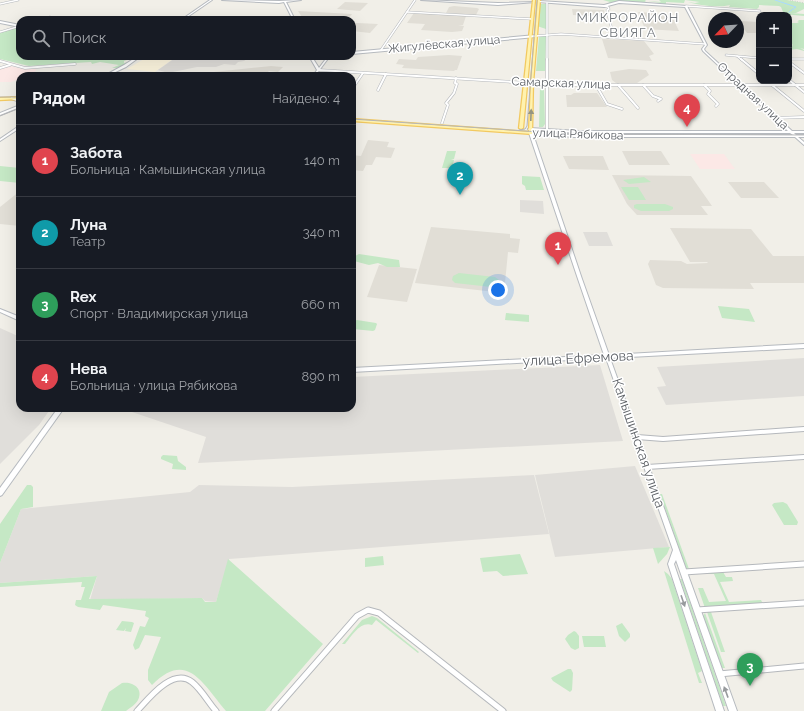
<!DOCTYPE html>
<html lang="ru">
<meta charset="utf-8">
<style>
:root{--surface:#171b24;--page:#20242c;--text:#f1f3f6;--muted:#9ea1a6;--line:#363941;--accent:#ea4335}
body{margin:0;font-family:Raleway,sans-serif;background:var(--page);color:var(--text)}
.controls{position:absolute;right:12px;top:12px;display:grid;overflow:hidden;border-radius:8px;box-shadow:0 4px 16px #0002}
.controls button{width:36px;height:36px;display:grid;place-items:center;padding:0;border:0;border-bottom:1px solid var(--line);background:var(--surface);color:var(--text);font:20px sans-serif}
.compass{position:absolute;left:708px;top:12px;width:36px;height:36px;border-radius:50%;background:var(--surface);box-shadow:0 4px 16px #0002;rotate:245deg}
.you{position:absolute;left:498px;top:290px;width:14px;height:14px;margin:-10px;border:3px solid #fff;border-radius:50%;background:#1a73e8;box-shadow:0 0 0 6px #1a73e833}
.badge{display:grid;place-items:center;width:26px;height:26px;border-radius:50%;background:var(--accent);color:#fff;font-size:13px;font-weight:700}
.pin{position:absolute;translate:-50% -33px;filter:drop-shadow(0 1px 2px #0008)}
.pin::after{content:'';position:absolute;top:21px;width:14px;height:12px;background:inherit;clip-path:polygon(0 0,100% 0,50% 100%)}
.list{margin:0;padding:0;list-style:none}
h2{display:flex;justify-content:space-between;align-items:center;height:52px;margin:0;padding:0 16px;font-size:17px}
h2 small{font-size:13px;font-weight:400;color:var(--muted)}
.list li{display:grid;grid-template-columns:26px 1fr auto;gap:12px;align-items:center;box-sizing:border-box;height:72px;padding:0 16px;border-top:1px solid var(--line)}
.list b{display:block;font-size:15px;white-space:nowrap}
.list p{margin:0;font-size:13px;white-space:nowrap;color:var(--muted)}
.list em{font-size:13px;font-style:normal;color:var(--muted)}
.icon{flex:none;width:22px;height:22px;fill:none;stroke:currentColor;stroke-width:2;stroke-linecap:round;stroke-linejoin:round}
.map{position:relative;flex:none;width:804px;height:711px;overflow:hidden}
.search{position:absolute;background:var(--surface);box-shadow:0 4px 16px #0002;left:16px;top:16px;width:340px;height:44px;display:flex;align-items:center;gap:10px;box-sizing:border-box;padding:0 14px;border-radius:12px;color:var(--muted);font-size:15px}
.panel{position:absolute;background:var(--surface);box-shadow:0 4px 16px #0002;left:16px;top:72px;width:340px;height:340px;border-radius:12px}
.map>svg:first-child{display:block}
.commercial{fill:#fef7e0}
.industrial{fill:#e0deda}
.education{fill:#e1ded6}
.medical{fill:#fce8e6}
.green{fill:#c5e8c5}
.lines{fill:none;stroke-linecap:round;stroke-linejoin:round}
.stream{stroke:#aadaff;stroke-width:1}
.street-far3-casing{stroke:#b5b8bc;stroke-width:2.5}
.street-far2-casing{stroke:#b5b8bc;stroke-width:3}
.street-far1-casing{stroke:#b5b8bc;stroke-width:6}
.street-casing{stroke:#b5b8bc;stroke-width:7}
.secondary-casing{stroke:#b6babf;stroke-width:2}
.primary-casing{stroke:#f2c960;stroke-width:2.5}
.street-far3{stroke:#fff;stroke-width:1.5}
.street-far2{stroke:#fff;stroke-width:2}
.street-far1{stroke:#fff;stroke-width:4}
.street{stroke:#fff;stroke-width:5}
.secondary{fill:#fff;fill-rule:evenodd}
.primary{fill:#fff2af;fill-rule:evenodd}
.tram{stroke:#b6b7b8;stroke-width:1}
.rail{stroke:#b6b7b8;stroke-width:1;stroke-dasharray:0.5 2;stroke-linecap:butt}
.oneway{fill:#979581}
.oneway2{fill:#979a9d}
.labels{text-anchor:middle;stroke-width:3;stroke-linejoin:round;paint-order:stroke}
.far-street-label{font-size:12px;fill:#5f6368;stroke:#fff}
.far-neighbourhood-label{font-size:13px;letter-spacing:1px;fill:#70757a;stroke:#fff}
.street-label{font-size:14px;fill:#5f6368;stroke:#fff}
</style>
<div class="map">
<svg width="804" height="711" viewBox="0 0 804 711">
<rect width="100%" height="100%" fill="#f1efe8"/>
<polygon class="commercial" points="168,56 177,56 155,72 127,69 144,59"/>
<g class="industrial">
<polygon points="178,56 221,56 248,58 244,61 238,62 235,65 224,64 216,67 197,67 168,73 158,70"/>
<polygon points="520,200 543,201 544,214 520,212"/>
<polygon points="583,232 607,232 613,246 589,246"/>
<polygon points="0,328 20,337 20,408 51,408 39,425 0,464"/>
<polygon points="804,358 804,396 666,405 657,387 666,386 657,367"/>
<polygon points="600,365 623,441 198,463 206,437 129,411 131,408 352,408 352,377"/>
<polygon points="635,466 669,547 555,557 535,475"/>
<polygon points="534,475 549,534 229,559 216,602 205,601 202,598 90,600 97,576 0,583 0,563 21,509 190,492 199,485 292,487"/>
</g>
<g class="education">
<polygon points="345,2 368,3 360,11 337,9"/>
<polygon points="454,6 477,8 479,9 476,15 446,13 449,7"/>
<polygon points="572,9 604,10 605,17 573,15"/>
<polygon points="298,11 352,14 347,20 304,20"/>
<polygon points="638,12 671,14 679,31 645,29"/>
<polygon points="414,13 466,16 463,25 458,25 464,26 462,31 452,32 421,30 425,24 407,23"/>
<polygon points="741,21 759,22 759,33 747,33 744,29 738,28 738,22 741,23"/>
<polygon points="352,23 358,23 378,24 370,33 352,31"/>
<polygon points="602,39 644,41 654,54 649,56 652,61 608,58"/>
<polygon points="449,55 462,56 457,70 455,70 454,71 402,68 404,65 396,64 399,59 416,60 418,57"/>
<polygon points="271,66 283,67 278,72 269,71 265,75 258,74 256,76 176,76"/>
<polygon points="629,69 646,70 649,75 637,83 616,83 612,80 610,72"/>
<polygon points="574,93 597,93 607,107 567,107 566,95 571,95"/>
<polygon points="368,140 389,142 387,147 395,148 391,158 376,157 372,165 366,165 363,171 352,170 352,155 361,156"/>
<polygon points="622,151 661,151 670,165 629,165"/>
<polygon points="563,156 603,156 609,170 569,169"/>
<polygon points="612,175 691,176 712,206 701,206 708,215 637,215 627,204"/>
<polygon points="728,182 764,182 779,198 741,198"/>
<polygon points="20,191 20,226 0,224 0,207"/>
<polygon points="431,227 510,234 510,238 520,239 518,253 508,252 504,293 415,283"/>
<polygon points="670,228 751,229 773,256 804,256 804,283 750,283 754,289 663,288 656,285 648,264 650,260 681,261 687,264 708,263 707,262 690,262"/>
<polygon points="379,265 417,269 407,302 367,297"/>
</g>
<g class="medical">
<polygon points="10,66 24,69 36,69 36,71 26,76 20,76 20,79 11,82 0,82 0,69"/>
<polygon points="690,154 724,154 735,169 700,169"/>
</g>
<g class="green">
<path d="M603,0H645L646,1L643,3H661L648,1L661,2L659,0H787L804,3V9L796,13H790L804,14V16L783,14L786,13L783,12L781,7L779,6L759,5V7L757,9L729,7L730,5C719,8 697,5 688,2L695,3L700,2L685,0L684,3L666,2V5L619,2L606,4L610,2Z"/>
<polygon points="540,4 546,4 546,29 537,26"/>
<polygon points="798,20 804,20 804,49 800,48 804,50 804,51 797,49 789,50 789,47 793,45 789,42 789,23 797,23 799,22 797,21 799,21"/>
<polygon points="19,27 20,56 99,56 99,58 116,56 117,59 127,58 127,60 124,61 124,63 133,61 117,68 112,68 119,65 100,62 92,64 91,62 29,66 0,59 0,33"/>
<polygon points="539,36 546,36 545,71 536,71"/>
<polygon points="540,84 545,85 544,86 545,124 543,127 539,127 540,86 542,85"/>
<polygon points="447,151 456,151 454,159 451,159 454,160 452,168 442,168"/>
<polygon points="0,166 20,168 20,183 0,181"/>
<polygon points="522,176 540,177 544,190 526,190 525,186 522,184"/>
<polygon points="644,177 651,182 629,184 623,180"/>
<polygon points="621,187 638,187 646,200 629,200"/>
<polygon points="637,204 665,204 673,207 673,209 669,211 641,211 634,208 634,205"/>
<polygon points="359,254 399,260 400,267 387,267 378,263 369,265 354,261 353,257"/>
<polygon points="459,273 495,277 499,280 499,283 495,286 491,287 455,283 452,280 453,276"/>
<polygon points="718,306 749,309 755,322 722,318"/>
<polygon points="506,313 529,315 529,322 505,320"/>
<polygon points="357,320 376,323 377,324 375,330 373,331 353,329 352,326 354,321"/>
<polygon points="163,455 177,456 178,461 186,467 186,470 172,469 173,464 161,459 161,457"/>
<polygon points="27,485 31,485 33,487 33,507 21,509 0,563 0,524"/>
<polygon points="660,494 662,494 689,569 686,568"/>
<polygon points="783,502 787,504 798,522 797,525 784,525 772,505 774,503"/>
<polygon points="670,547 667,554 658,564 653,548"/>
<polygon points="520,554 528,574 503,576 497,571 483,572 480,558"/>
<polygon points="383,556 384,565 365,567 365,558"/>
<path d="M228,559L323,644L265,711H226C203,684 187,649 152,685L148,680V670L161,637L145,635L139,648L135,650L133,645L140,626L145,627L149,618L145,616L146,611L103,605L100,610L78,607L75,605L76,600H81L85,587H81L82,582L0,587V583L97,576L89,599L202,598L205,602H216Z"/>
<polygon points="664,571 668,574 672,579 702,671 698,673 702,683 699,683"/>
<polygon points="723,572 726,577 732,577 733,581 720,582 729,602 761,600 763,604 705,608 698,588 703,588 709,602 726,601 714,574 693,574"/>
<polygon points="680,579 682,579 726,706 723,706"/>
<polygon points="711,612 725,652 721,652 707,612"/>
<polygon points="705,613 725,668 722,668 703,616"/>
<path d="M372,616L377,618L419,652L418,653L376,620L372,625C360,621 352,636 345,644H342L362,620Z"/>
<polygon points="122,621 132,622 134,623 131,632 125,631 126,628 124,631 116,630"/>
<polygon points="622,623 630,634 630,637 625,642 619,636 616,626"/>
<polygon points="574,631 576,632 579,636 579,648 575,650 571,648 565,639 568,635"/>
<polygon points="582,636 604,636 606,647 584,647"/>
<polygon points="568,669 571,669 573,673 572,690 570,692 553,681 551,678"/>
<path d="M122,683C132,681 144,688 138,700C136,704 130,708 126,711H101L109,692Z"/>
</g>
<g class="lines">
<polyline class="stream" points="775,0 796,7 789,12"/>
<g class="street-far3-casing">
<g id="street-far3">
<polyline points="547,3 547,60"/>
<polyline points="0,4 18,0"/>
<polyline points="604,6 608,7 609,9 607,10 614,38"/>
<polyline points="686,6 760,11"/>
<polyline points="407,12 532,19"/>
<polyline points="41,20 50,17"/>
<polyline points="0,32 20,26"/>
<polyline points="536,36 561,34 705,44"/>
<polyline points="381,50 415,0"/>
<polyline points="726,55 759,58"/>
<polyline points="737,56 742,60"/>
<polyline points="138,58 162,56"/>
<polyline points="789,59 804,59"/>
</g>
</g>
<g class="street-far2-casing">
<g id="street-far2">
<polyline points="547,59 547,130"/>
<polyline points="741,59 759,74"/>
<polyline points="0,61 25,68 75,64"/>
<polyline points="789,62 804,73"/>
<polyline points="0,68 10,65"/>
<polyline points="319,70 561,85 804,85"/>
<polyline points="789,80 804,92"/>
<polyline points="767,81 804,111"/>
<polyline points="596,85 607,104 622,109"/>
<polyline points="618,85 638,108"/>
<polyline points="643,85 653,96 661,99 658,101"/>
<polyline points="704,85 710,91 708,94 718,104 716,106"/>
<polyline points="352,89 363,73"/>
<polyline points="378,90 386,74"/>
<polyline points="775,118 804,117"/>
<polyline points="442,123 448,105 446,103 454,93 457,84 455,83 456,78"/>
</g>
</g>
<g class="street-far1-casing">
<g id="street-far1">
<polyline points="637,437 663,439 804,429"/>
<polyline points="647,467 804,457"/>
</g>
</g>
<g class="street-casing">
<g id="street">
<polyline points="684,572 804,564"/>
<polyline points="697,610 804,603"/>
<polyline points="719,674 804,666"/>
<path d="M137,711C149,698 173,667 192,682C202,690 208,702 216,711"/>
<polyline points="274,711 357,616 368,610 379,613 503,711"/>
</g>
</g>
<g class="secondary-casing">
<g id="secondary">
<polygon points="210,0 212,0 183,20 181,20"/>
<polygon points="222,0 279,1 301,0 286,2 295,20 293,20 284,2 279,3"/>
<polygon points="421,0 498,3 535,2 498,5"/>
<polygon points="539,1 604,5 619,1 687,6 707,45 704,49 705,51 792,131 804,131 804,133 794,133 796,135 804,135 804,137 798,137 804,142 804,145 795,137 574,137 533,134 582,279 609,355 804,344 804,348 610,358 737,711 729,711 676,560 674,564 724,711 716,711 668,564 673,550 606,358 352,372 352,368 604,355 578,279 529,133 530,132 574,135 793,135 790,133 579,133 529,130 528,129 530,128 579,131 788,131 703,51 702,49 705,45 685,7 619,3 604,7 538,2"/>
<polygon points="0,21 20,25 20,27 0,23"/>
<polygon points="537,36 536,37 352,54 352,52 536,35"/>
<polygon points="138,56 141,56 126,67 107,76 104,76 124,65"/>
<polygon points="309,56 318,56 312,57 319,68 328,56 330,56 315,76 313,76 317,70"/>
<polygon points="12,97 20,100 20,102 11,99 11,97"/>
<polygon points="20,105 20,107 0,115 0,113"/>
<polygon points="19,126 20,126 20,128 0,141 0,139"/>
<polygon points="0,309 20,317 20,321 0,312"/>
<polygon points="58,408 64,408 2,495 0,496 0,488"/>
</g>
</g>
<g class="primary-casing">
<g id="primary">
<polygon points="533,0 535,0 523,128 521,129 519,128"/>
<polygon points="538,0 540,0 533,83 532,134 352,121 352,119 529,132 531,83"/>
<polygon points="20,97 20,99 0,100 0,98"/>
</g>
</g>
<use href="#street-far3" class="street-far3"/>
<use href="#street-far2" class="street-far2"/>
<use href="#street-far1" class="street-far1"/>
<use href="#street" class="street"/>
<use href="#secondary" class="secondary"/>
<use href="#primary" class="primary"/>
<g class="tram">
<polyline points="0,97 20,97"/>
<polyline points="0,116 20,108"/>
<polyline points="352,119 568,134 804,135"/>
<polyline points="519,130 525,129 527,126 537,0"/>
</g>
<polyline class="rail" points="790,0 804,3"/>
</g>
<defs><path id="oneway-solid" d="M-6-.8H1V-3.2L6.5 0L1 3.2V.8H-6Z"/></defs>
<use class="oneway" href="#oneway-solid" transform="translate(531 115) rotate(-88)"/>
<g class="oneway2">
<use href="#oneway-solid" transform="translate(683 601) rotate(71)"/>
<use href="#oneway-solid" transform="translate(726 692) rotate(-110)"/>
</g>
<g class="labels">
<g class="far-street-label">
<text transform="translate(444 44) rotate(-5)" y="4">Жигулёвская улица</text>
<text transform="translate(561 83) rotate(2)" y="4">Самарская улица</text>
<text transform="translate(753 96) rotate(43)" y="4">Отрадная улица</text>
<text transform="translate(578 134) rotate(2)" y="4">улица Рябикова</text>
</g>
<g class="far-neighbourhood-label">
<text x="628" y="22">МИКРОРАЙОН<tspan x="628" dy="15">СВИЯГА</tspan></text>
</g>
<g class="street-label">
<text transform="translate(578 358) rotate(-3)" y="5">улица Ефремова</text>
<text transform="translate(639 443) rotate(71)" y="5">Камышинская улица</text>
</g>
</g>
</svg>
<div class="controls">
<button>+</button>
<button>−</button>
</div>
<svg class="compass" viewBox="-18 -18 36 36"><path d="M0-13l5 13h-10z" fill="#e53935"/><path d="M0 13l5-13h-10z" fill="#9ea1a6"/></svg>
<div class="you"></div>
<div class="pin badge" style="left:558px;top:265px;background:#e0444e">1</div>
<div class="pin badge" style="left:460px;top:195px;background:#0f9aa8">2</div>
<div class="pin badge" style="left:750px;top:686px;background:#2e9e5b">3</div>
<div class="pin badge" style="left:687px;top:127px;background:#e0444e">4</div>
<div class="search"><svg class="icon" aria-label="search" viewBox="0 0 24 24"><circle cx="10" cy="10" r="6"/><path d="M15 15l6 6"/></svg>Поиск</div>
<section class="panel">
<h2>Рядом<small>Найдено: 4</small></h2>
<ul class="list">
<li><span class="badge" style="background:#e0444e">1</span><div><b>Забота</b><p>Больница · Камышинская улица</p></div><em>140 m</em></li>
<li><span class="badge" style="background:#0f9aa8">2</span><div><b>Луна</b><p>Театр</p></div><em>340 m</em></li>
<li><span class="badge" style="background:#2e9e5b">3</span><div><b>Rex</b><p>Спорт · Владимирская улица</p></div><em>660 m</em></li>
<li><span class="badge" style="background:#e0444e">4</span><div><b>Нева</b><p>Больница · улица Рябикова</p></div><em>890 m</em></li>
</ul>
</section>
</div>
